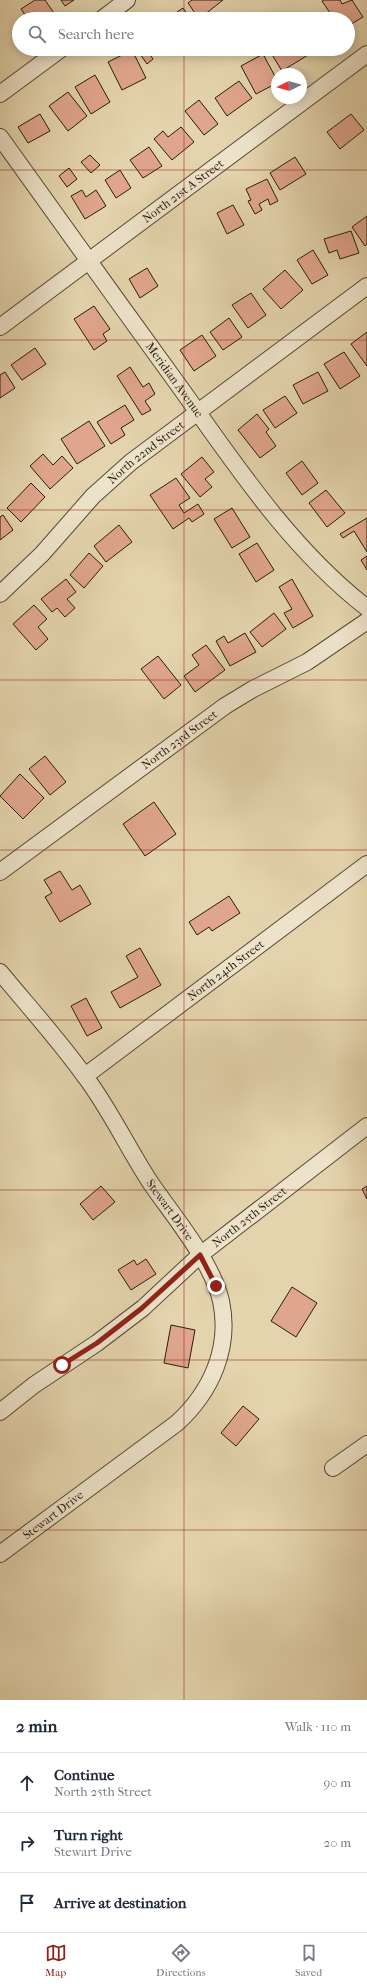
<!DOCTYPE html>
<meta charset="utf-8">
<style>
:root{--surface:#fff;--page:#f2f2f3;--text:#1f2937;--muted:#747a83;--line:#e0e1e3;--accent:#8f2418}
body{margin:0;font-family:"IM FELL French Canon",serif;background:var(--page);color:var(--text)}
.compass{position:absolute;left:271px;top:68px;width:36px;height:36px;border-radius:50%;background:var(--surface);box-shadow:0 2px 10px #0003;rotate:265deg}
.stop{position:absolute;width:12px;height:12px;margin:-9px;border:3px solid #8f2418;border-radius:50%;background:#fff}
.stop.end{background:#8f2418;border-color:#fff;box-shadow:0 1px 4px #0008}
.list{margin:0;padding:0;list-style:none}
h2{display:flex;justify-content:space-between;align-items:center;height:52px;margin:0;padding:0 16px;font-size:17px}
h2 small{font-size:13px;font-weight:400;color:var(--muted)}
.list li{display:grid;grid-template-columns:26px 1fr auto;gap:12px;align-items:center;box-sizing:border-box;height:60px;padding:0 16px;border-top:1px solid var(--line)}
.list b{display:block;font-size:15px;white-space:nowrap}
.list p{margin:0;font-size:13px;white-space:nowrap;color:var(--muted)}
.list em{font-size:13px;font-style:normal;color:var(--muted)}
.icon{flex:none;width:22px;height:22px;fill:none;stroke:currentColor;stroke-width:2;stroke-linecap:round;stroke-linejoin:round}
.map{position:relative;flex:none;width:367px;height:1700px;overflow:hidden}
.search{position:absolute;background:var(--surface);box-shadow:0 2px 10px #0003;left:12px;right:12px;top:12px;height:44px;display:flex;align-items:center;gap:10px;box-sizing:border-box;padding:0 14px;border-radius:22px;color:var(--muted);font-size:15px}
.sheet{height:232px;background:var(--surface)}
nav{display:flex;justify-content:space-around;align-items:center;box-sizing:border-box;height:56px;border-top:1px solid var(--line);background:var(--surface);font-size:11px;color:var(--muted)}
nav a{display:grid;justify-items:center;gap:2px}
nav .on{color:var(--accent)}
.map>svg:first-child{display:block}
.building{fill:#e0a68d;stroke:#281c0d}
.lines{fill:none;stroke-linecap:round;stroke-linejoin:round}
.minor-casing{stroke:#574a35;stroke-width:18}
.minor{stroke:#ede3ca;stroke-width:16}
.route{stroke:#8f2418;stroke-width:5}
.grid{fill:none;stroke:#8f2418;stroke-width:1;stroke-opacity:0.55}
.labels{text-anchor:middle;stroke-width:3;stroke-linejoin:round;paint-order:stroke}
.street-label{font-size:12px;fill:#281c0d;stroke:#ede3ca}
</style>
<div class="map">
<svg width="367" height="1700" viewBox="0 0 367 1700">
<rect width="100%" height="100%" fill="#e4d4ad"/>
<filter id="stains"><feTurbulence type="fractalNoise" baseFrequency=".005" numOctaves="4"/><feColorMatrix values="0 0 0 0 .2 0 0 0 0 .09 0 0 0 0 .02 0 0 0 .5 -.17"/></filter>
<radialGradient id="worn" r=".72"><stop offset=".6" stop-color="#630" stop-opacity="0"/><stop offset="1" stop-color="#630" stop-opacity=".3"/></radialGradient>
<g class="building">
<polygon points="35,0 45,0 54,13 46,19 28,19 21,9"/>
<polygon points="61,0 74,0 65,6"/>
<polygon points="192,0 223,0 199,19 188,3"/>
<polygon points="324,0 340,0 342,4 352,0 363,17 348,26 348,19 334,19 322,1"/>
<polygon points="183,8 191,19 167,19"/>
<polygon points="140,49 154,49 149,53 153,59 147,64 138,51"/>
<polygon points="278,49 304,49 308,55 282,71 271,53"/>
<polygon points="132,50 146,78 122,90 108,62"/>
<polygon points="263,54 277,80 277,83 256,94 241,66"/>
<polygon points="95,75 110,102 91,114 75,87"/>
<polygon points="239,81 252,98 227,116 215,98"/>
<polygon points="68,92 87,116 68,131 49,106"/>
<polygon points="199,100 218,124 204,135 185,111"/>
<polygon points="40,114 50,131 28,143 18,127"/>
<polygon points="351,114 364,130 340,149 327,132"/>
<polygon points="181,127 194,142 172,160 154,139 163,131 168,137"/>
<polygon points="149,147 162,166 143,178 130,160"/>
<polygon points="90,155 100,165 91,173 81,162"/>
<polygon points="295,157 306,174 280,190 270,173"/>
<polygon points="69,168 77,179 67,187 59,176"/>
<polygon points="120,170 131,188 116,198 105,180"/>
<polygon points="267,179 278,201 270,205 268,199 259,204 262,210 255,214 248,201 251,200 246,189"/>
<polygon points="82,190 86,197 96,190 106,206 85,219 71,196"/>
<polygon points="233,205 244,225 227,234 217,213"/>
<polygon points="367,216 367,244 365,246 352,227"/>
<polygon points="351,231 359,253 340,259 337,250 329,253 324,239"/>
<polygon points="313,250 328,275 312,284 297,260"/>
<polygon points="147,268 158,286 140,298 129,279"/>
<polygon points="285,270 303,290 281,309 263,289"/>
<polygon points="251,293 266,315 248,328 232,305"/>
<polygon points="94,306 110,329 103,334 107,341 94,350 74,319"/>
<polygon points="229,318 242,337 223,350 210,332"/>
<polygon points="367,332 367,366 351,344"/>
<polygon points="202,335 216,356 194,371 180,350"/>
<polygon points="35,348 46,364 22,380 11,365"/>
<polygon points="344,352 360,376 340,389 324,364"/>
<polygon points="130,367 143,387 149,383 155,394 145,401 151,410 142,415 117,376"/>
<polygon points="5,372 15,388 0,398 0,375"/>
<polygon points="318,372 328,391 303,404 293,385"/>
<polygon points="285,396 297,413 275,428 263,410"/>
<polygon points="125,405 134,420 121,428 125,435 111,444 97,422"/>
<polygon points="257,414 269,429 266,432 276,446 260,458 238,430"/>
<polygon points="89,421 105,446 77,464 61,439"/>
<polygon points="43,454 53,465 62,456 73,468 50,489 30,466"/>
<polygon points="202,457 214,472 205,479 212,487 200,497 181,474"/>
<polygon points="302,461 318,483 302,495 286,473"/>
<polygon points="176,478 190,498 179,505 184,513 198,504 204,514 192,522 189,518 173,529 150,495"/>
<polygon points="31,483 45,497 21,522 7,508"/>
<polygon points="326,490 345,513 327,527 309,503"/>
<polygon points="232,508 250,537 232,548 214,519"/>
<polygon points="3,515 13,530 0,540 0,517"/>
<polygon points="367,518 367,552 354,531 343,538 340,534"/>
<polygon points="119,525 132,542 106,562 94,546"/>
<polygon points="257,543 274,570 256,582 239,554"/>
<polygon points="89,553 103,566 84,588 70,575"/>
<polygon points="367,556 367,570 361,560"/>
<polygon points="66,579 76,592 67,599 75,608 65,617 57,608 52,612 41,599"/>
<polygon points="292,579 313,616 293,628 284,613 292,609 279,587"/>
<polygon points="34,605 47,619 38,627 48,639 36,650 13,624"/>
<polygon points="274,613 286,629 262,647 250,632"/>
<polygon points="245,633 256,652 230,666 216,641 224,636 228,643"/>
<polygon points="206,645 225,670 195,692 184,676 199,665 192,655"/>
<polygon points="158,656 181,685 164,699 141,669"/>
<polygon points="45,756 66,782 50,795 29,769"/>
<polygon points="20,774 44,798 23,819 0,796"/>
<polygon points="154,802 176,834 145,856 123,824"/>
<polygon points="60,871 72,890 80,885 91,904 60,922 45,897 52,893 44,880"/>
<polygon points="229,896 240,913 212,931 209,927 197,935 189,922"/>
<polygon points="140,948 161,985 120,1008 111,992 138,977 126,956"/>
<polygon points="86,998 102,1028 87,1036 71,1006"/>
<polygon points="101,1186 115,1202 93,1220 80,1204"/>
<polygon points="367,1186 367,1199 362,1189"/>
<polygon points="146,1259 156,1274 131,1290 118,1270 134,1260 137,1265"/>
<polygon points="292,1287 317,1303 296,1337 271,1321"/>
<polygon points="171,1325 195,1330 188,1368 164,1363"/>
<polygon points="243,1406 259,1419 236,1446 221,1433"/>
</g>
<g class="lines">
<g class="minor-casing">
<g id="minor">
<polyline points="102,19 127,0"/>
<polyline points="0,94 61,49"/>
<path id="s1" d="M0,137C60,221 121,306 182,390C237,467 291,549 367,608"/>
<path id="s2" d="M0,327L367,54"/>
<path id="s3" d="M0,594L42,554L93,496L131,462L367,286"/>
<path id="s4" d="M0,872L225,706L253,689L307,662L367,621"/>
<path id="s5" d="M0,972C28,1006 58,1039 84,1075C110,1109 128,1149 152,1185C175,1218 212,1262 221,1301C231,1348 211,1392 177,1423L0,1554"/>
<path id="s6" d="M85,1076L367,864"/>
<path id="s7" d="M0,1412L34,1385L97,1343L143,1308L200,1255L367,1126"/>
<polyline points="333,1468 367,1444"/>
</g>
</g>
<use href="#minor" class="minor"/>
</g>
<g class="lines">
<polyline class="route" points="62,1365 97,1343 142,1308 200,1255 216,1286"/>
</g>
<path class="grid" d="M184,0V19M184,49V1700M0,170H367M0,340H367M0,510H367M0,680H367M0,850H367M0,1020H367M0,1190H367M0,1360H367M0,1530H367"/>
<g class="labels">
<g class="street-label">
<text dy="4" stroke="none"><textPath href="#s2" startOffset="228">North 21st A Street</textPath></text>
<text dy="4" stroke="none"><textPath href="#s1" startOffset="299">Meridian Avenue</textPath></text>
<text dy="4" stroke="none"><textPath href="#s3" startOffset="204">North 22nd Street</textPath></text>
<text dy="4" stroke="none"><textPath href="#s4" startOffset="223">North 23rd Street</textPath></text>
<text dy="4" stroke="none"><textPath href="#s6" startOffset="176">North 24th Street</textPath></text>
<text dy="4" stroke="none"><textPath href="#s5" startOffset="293">Stewart Drive</textPath></text>
<text dy="4" stroke="none"><textPath href="#s7" startOffset="317">North 25th Street</textPath></text>
<text transform="translate(53 1515) rotate(-37)" y="4">Stewart Drive</text>
</g>
</g>
<rect width="100%" height="100%" filter="url(#stains)"/>
<rect width="100%" height="100%" fill="url(#worn)"/>
</svg>
<svg class="compass" viewBox="-18 -18 36 36"><path d="M0-13l5 13h-10z" fill="#e53935"/><path d="M0 13l5-13h-10z" fill="#747a83"/></svg>
<div class="stop" style="left:62px;top:1365px"></div>
<div class="stop end" style="left:216px;top:1286px"></div>
<div class="search"><svg class="icon" aria-label="search" viewBox="0 0 24 24"><circle cx="10" cy="10" r="6"/><path d="M15 15l6 6"/></svg>Search here</div>
</div>
<section class="sheet">
<h2>2 min<small>Walk · 110 m</small></h2>
<ul class="list">
<li><svg class="icon" aria-label="ahead" viewBox="0 0 24 24"><path d="M12 20V5M6 11l6-6 6 6"/></svg><div><b>Continue</b><p>North 25th Street</p></div><em>90 m</em></li>
<li><svg class="icon" aria-label="right" viewBox="0 0 24 24"><path d="M7 20v-9h11M14 6l5 5-5 5"/></svg><div><b>Turn right</b><p>Stewart Drive</p></div><em>20 m</em></li>
<li><svg class="icon" aria-label="arrive" viewBox="0 0 24 24"><path d="M6 21V4h12l-3 4 3 4H6"/></svg><div><b>Arrive at destination</b></div></li>
</ul>
</section>
<nav>
<a class="on"><svg class="icon" aria-label="map" viewBox="0 0 24 24"><path d="M3 6l6-2 6 2 6-2v14l-6 2-6-2-6 2zM9 4v14M15 6v14"/></svg>Map</a>
<a><svg class="icon" aria-label="directions" viewBox="0 0 24 24"><path d="M12 3l9 9-9 9-9-9zM9 14v-3h6M13 9l2 2-2 2"/></svg>Directions</a>
<a><svg class="icon" aria-label="saved" viewBox="0 0 24 24"><path d="M7 4h10v16l-5-4-5 4z"/></svg>Saved</a>
</nav>
